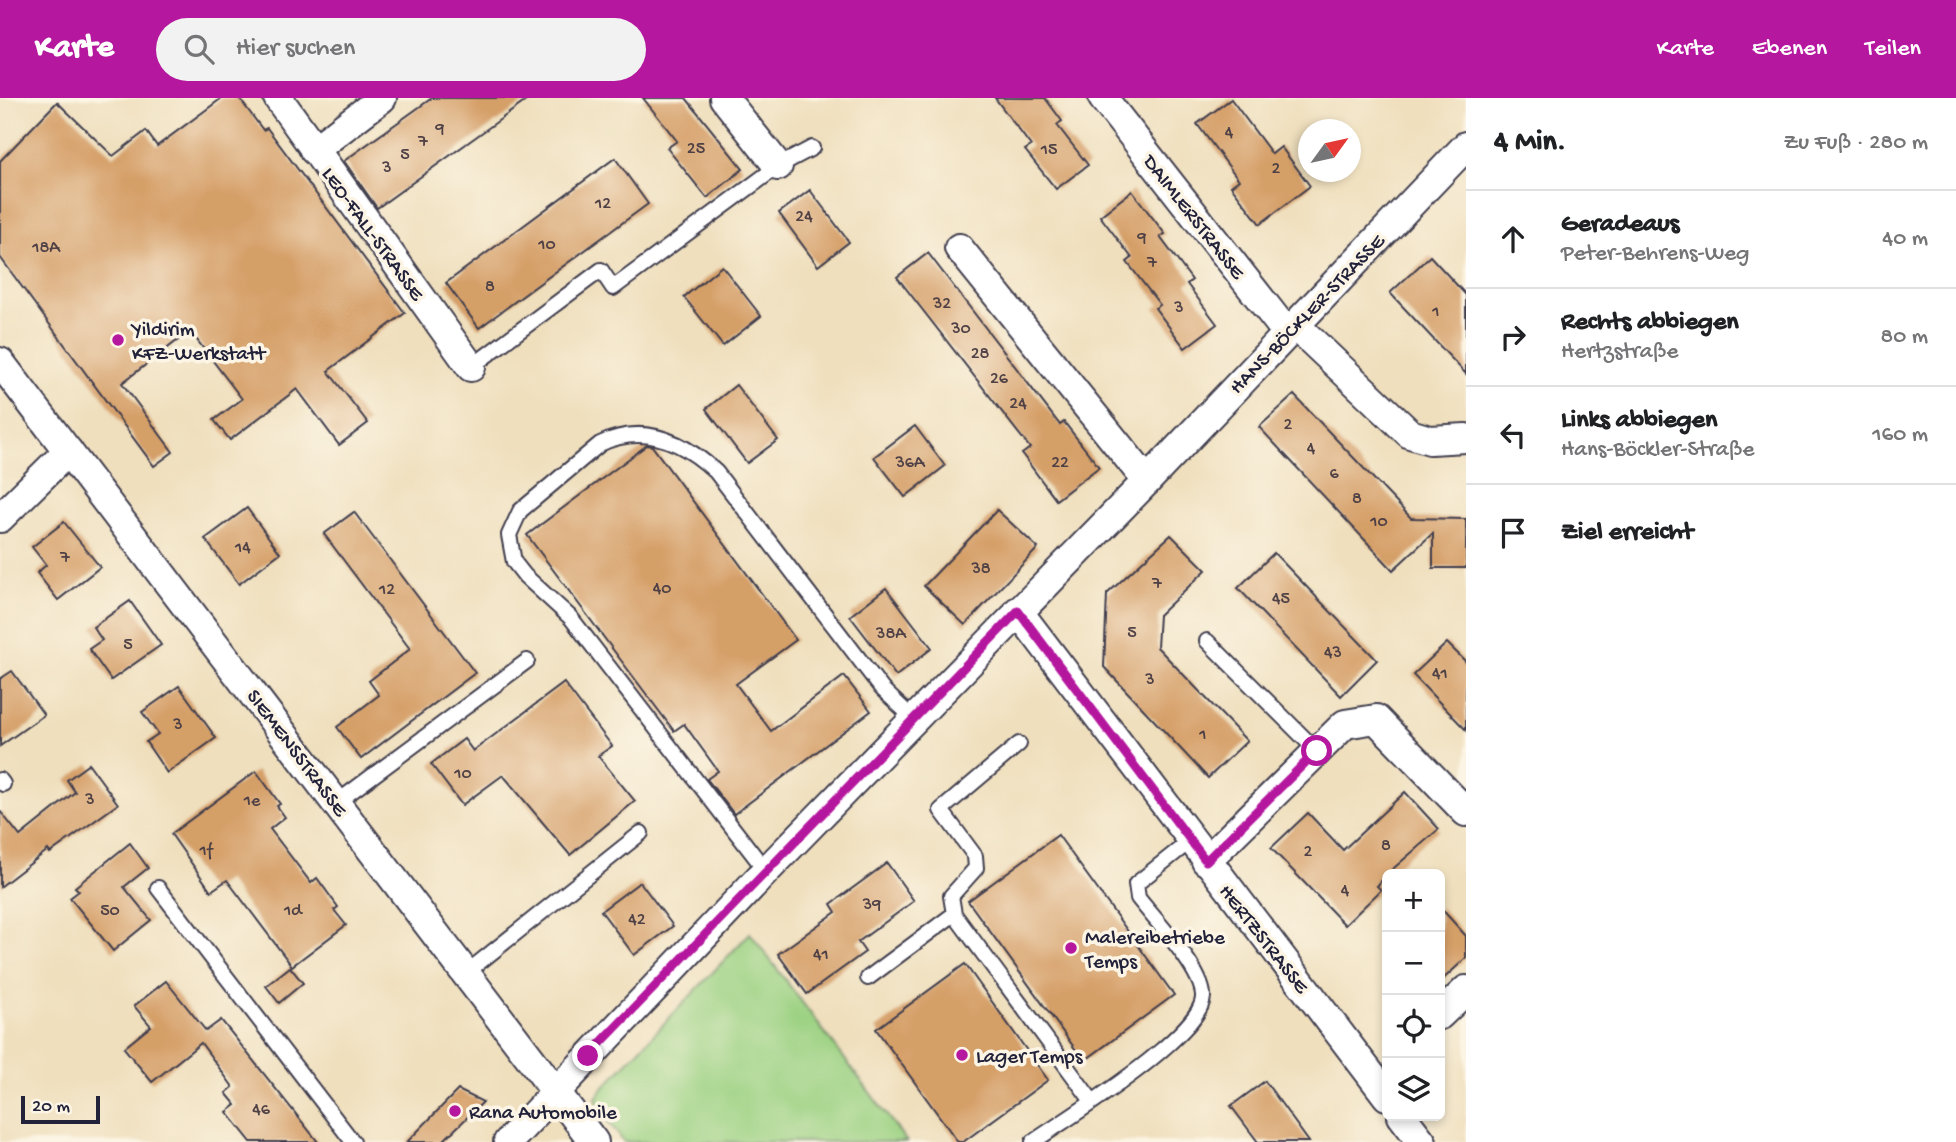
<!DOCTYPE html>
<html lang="de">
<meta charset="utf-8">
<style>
:root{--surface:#fff;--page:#f2f2f2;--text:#202124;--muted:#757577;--line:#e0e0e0;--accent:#b5179e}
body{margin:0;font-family:"Gochi Hand",sans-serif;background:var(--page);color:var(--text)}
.controls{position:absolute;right:21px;bottom:21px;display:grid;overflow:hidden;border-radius:10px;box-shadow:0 4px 10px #0003}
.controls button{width:63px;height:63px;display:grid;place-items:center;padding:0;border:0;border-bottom:2px solid var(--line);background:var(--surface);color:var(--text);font:35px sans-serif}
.compass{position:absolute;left:1298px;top:21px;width:63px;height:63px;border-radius:50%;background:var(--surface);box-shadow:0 4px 10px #0003;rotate:57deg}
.scale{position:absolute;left:21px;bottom:18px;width:79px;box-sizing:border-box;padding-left:7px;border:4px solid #22223b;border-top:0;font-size:19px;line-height:24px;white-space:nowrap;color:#22223b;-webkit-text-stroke:5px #fcf5e5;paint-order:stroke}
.stop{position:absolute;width:21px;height:21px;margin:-16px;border:5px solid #b5179e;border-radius:50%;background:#fff}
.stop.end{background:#b5179e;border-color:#fff;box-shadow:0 2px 7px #0008}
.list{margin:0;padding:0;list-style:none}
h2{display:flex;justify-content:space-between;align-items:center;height:91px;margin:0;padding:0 28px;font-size:30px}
h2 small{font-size:23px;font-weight:400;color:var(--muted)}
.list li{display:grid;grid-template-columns:46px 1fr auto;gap:21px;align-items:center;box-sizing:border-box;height:98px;padding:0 28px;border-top:2px solid var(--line)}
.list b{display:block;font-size:26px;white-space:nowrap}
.list p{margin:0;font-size:23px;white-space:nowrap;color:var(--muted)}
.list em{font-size:23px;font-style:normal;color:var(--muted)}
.icon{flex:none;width:38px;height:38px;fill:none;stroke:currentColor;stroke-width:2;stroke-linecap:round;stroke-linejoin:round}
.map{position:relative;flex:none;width:1466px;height:1044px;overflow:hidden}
header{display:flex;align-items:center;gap:42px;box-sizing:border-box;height:98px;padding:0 35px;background:var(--accent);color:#fff}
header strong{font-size:33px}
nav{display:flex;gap:38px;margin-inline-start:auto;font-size:24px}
.search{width:490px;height:63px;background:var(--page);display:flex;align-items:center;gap:18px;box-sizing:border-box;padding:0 24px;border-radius:38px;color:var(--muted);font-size:26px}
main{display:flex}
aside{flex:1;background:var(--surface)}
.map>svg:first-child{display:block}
.green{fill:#9bd182;stroke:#5e7a5e;stroke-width:2}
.building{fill:#d59f68}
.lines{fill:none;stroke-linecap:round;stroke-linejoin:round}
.lane-casing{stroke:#413e4e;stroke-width:18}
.street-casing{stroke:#413e4e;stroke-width:32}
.lane{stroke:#fff;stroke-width:14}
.street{stroke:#fff;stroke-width:28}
.route{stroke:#b5179e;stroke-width:9}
.poi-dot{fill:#b5179e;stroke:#fcf5e5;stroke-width:2.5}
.labels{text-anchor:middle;stroke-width:7;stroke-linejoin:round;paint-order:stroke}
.number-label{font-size:18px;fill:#4f4146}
.street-label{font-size:21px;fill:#22223b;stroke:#fcf5e5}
.poi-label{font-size:21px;fill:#22223b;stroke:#fcf5e5;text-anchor:start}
</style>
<header>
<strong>Karte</strong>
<div class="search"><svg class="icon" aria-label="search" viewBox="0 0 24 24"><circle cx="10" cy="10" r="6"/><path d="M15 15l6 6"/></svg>Hier suchen</div>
<nav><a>Karte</a><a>Ebenen</a><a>Teilen</a></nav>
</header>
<main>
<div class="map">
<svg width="1466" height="1044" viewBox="0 0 1466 1044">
<rect width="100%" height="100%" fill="#fcf5e5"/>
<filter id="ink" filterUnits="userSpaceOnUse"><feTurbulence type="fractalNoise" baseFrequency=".0143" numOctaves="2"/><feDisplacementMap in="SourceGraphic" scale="14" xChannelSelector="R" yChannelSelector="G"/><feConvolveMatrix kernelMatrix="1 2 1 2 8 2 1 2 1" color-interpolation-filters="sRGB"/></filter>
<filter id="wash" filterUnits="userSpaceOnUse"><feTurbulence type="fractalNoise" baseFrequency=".00686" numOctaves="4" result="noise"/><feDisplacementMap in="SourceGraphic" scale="28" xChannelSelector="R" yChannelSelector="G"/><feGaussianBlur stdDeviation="1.57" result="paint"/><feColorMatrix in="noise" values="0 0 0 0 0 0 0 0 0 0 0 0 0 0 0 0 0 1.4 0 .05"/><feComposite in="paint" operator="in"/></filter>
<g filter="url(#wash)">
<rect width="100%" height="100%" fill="#efdfbd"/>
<polygon class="green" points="750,835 907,1044 624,1044 600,1013 596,1000 604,989"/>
<g id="blocks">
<g class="building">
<polygon points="222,0 239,0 263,32 267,30 405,215 328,273 368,325 339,347 297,291 230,342 214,322 242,301 190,233 122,285 173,354 154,368 0,159 0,63 57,4 113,58 146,33 157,48"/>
<polygon points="432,0 530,0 377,110 344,63"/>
<polygon points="643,0 686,0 743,71 707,100 667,50 677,43"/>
<polygon points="995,0 1045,0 1062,23 1057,27 1088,67 1056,91 1025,52 1031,48"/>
<polygon points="1231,1 1272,56 1281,49 1310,88 1260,126 1231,88 1239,82 1197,26"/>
<polygon points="615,60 648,106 479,230 446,185"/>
<polygon points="810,92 849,144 818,168 779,115"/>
<polygon points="1132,93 1165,136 1160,139 1192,182 1187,186 1217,226 1185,250 1155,210 1160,207 1127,164 1132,160 1100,118"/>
<polygon points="928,155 1060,327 1064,324 1099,369 1056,402 1022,356 1030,350 897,179"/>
<polygon points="1430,158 1466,197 1466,276 1390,195"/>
<polygon points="722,168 761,218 723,248 684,199"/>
<polygon points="736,287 778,342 747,365 706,311"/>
<polygon points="1294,297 1411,420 1466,421 1466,470 1433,470 1433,435 1393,472 1259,329"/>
<polygon points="915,328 945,368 905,399 874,359"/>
<polygon points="647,347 652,348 796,542 736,586 771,633 844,578 871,613 734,716 707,681 718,673 684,626 674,633 527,437"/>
<polygon points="247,410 280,455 239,486 205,441"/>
<polygon points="997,412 1038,450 965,527 924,488"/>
<polygon points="354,414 475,575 361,661 337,629 379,597 369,583 410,551 324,436"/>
<polygon points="64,424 100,469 58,502 37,475 46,467 32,449"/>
<polygon points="1171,437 1206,472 1159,517 1157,549 1247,643 1208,680 1104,569 1107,496"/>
<polygon points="1274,455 1377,562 1341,598 1238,490"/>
<polygon points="886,490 932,550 896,578 850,518"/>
<polygon points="130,503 161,547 111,582 89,551 102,542 93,529"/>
<polygon points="1447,545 1466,564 1466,632 1413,577"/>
<polygon points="12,573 44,617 0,648 0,581"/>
<polygon points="564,585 612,648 598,658 635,703 570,757 503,677 462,707 431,666 464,641 473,653"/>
<polygon points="179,588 216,640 167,675 146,644 158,636 142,614"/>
<polygon points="89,666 118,706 50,755 48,752 0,789 0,713 20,738 75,694 67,682"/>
<polygon points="256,673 280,706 277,708 285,719 270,731 311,785 317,780 338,809 334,812 346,827 292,868 227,782 211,793 171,736"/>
<polygon points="1405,694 1439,731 1387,776 1377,788 1381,792 1345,827 1271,750 1308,715 1343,752"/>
<polygon points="1058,737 1174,897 1084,963 968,803"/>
<polygon points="130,745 148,770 124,789 151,822 113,853 70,800 79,793 75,789"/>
<polygon points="887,765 914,803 858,844 865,854 807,896 778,856 836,814 831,806"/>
<polygon points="640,784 673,828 634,857 601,813"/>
<polygon points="1440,809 1466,838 1466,860 1440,884"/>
<polygon points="965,866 1048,982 963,1044 958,1044 876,931"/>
<polygon points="290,869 303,885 279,905 266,888"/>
<polygon points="166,883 206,933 221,922 318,1044 251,1044 227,1014 236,1007 226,995 233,989 201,945 152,984 124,950 151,928 134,908"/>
<polygon points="1265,983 1309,1044 1258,1044 1231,1008"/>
<polygon points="458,992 483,1004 442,1044 407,1044"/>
</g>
</g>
</g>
<g filter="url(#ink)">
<use href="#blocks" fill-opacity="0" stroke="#413e4e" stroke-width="2"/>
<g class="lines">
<g class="lane-casing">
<g id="lane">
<polyline points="471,269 601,172 613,190 778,68 812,50"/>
<polyline points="1207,543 1317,653"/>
<polyline points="1019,646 941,712 975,758 976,770 951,798 954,816 1092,1003"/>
<polyline points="0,682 3,686"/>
<polyline points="336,705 527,563"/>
<path d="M766,773L571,520L525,478L514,464L509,437L520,413L600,346C644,325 683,343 716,374L882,591L915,622"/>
<polyline points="158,790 353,1044"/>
<polyline points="466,875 641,735"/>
<polyline points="868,880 954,816"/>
<path d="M1033,1044C1066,1021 1206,935 1203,897C1201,870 1155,822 1138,800L1136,786L1190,743"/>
</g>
</g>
<g class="street-casing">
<g id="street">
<polyline points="278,0 471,269"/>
<polyline points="724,0 778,68"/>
<polyline points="1103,0 1287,235"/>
<polyline points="314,52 382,0"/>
<polyline points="959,150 1147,383"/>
<polyline points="1295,227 1410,336 1430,342 1466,340"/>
<polyline points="0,264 594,1044"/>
<polyline points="0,420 68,353"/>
<polyline points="1018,513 1387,998"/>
<polyline points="1206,763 1345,626 1376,621 1466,714"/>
<polyline points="1440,917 1466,892"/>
<polyline points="1402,1018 1422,1044"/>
<polyline points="508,1044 766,773 1147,383 1466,48"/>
</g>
</g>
<use href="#lane" class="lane"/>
<use href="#street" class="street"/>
</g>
</g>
<g class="lines" filter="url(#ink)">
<polyline class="route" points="588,958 1018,513 1206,763 1317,653"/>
</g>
<g class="poi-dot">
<circle cx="118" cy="242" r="7"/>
<circle cx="1071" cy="850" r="7"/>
<circle cx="962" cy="957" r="7"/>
<circle cx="455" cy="1013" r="7"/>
</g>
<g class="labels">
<g class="number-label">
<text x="440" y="35">9</text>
<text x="1229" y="39">4</text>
<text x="423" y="48">7</text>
<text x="696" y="55">25</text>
<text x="1049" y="56">15</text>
<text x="405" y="61">5</text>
<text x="387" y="74">3</text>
<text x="1276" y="75">2</text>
<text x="603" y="110">12</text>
<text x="804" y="123">24</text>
<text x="1142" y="144">9</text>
<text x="547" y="151">10</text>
<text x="46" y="154">18A</text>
<text x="1152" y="169">7</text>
<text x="490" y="193">8</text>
<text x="942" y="210">32</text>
<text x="1179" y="214">3</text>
<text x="1436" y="218">1</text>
<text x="961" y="235">30</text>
<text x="980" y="260">28</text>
<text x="999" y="285">26</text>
<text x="1018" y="310">24</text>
<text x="1288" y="331">2</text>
<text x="1311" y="355">4</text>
<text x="910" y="369">36A</text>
<text x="1060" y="369">22</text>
<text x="1334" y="380">6</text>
<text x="1357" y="405">8</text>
<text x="1379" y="428">10</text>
<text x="243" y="454">14</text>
<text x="65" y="464">7</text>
<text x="981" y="475">38</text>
<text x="1157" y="490">7</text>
<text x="662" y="495">40</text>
<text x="387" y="496">12</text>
<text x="1281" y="505">45</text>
<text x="1132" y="539">5</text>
<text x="891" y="540">38A</text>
<text x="128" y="551">5</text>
<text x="1333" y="559">43</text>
<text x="1440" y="580">41</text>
<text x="1150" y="586">3</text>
<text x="178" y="631">3</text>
<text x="1203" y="641">1</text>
<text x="463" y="680">10</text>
<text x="90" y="706">3</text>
<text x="252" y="707">1e</text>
<text x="1386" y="752">8</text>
<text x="206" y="757">1f</text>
<text x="1308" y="758">2</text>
<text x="1345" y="797">4</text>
<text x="872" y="811">39</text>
<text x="110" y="817">50</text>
<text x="293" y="817">1d</text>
<text x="637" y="826">42</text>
<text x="821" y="861">41</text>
<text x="261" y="1016">46</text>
</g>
<g class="street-label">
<text transform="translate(1195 118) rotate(52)" y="7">DAIMLERSTRASSE</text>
<text transform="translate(374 135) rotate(54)" y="7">LEO-FALL-STRASSE</text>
<text transform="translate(1306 215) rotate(-46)" y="7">HANS-BÖCKLER-STRASSE</text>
<text transform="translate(298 654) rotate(53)" y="7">SIEMENSSTRASSE</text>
<text transform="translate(1265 840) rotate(52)" y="7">HERTZSTRASSE</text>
</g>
<g class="poi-label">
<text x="132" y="237">Yildirim<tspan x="132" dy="24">KFZ-Werkstatt</tspan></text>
<text x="1085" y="845">Malereibetriebe<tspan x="1085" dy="24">Temps</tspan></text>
<text x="976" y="964">Lager Temps</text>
<text x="469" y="1020">Rana Automobile</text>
</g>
</g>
</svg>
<div class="controls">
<button>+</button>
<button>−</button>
<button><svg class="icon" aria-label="locate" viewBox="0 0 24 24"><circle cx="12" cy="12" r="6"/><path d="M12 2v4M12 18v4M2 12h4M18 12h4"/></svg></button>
<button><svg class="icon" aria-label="layers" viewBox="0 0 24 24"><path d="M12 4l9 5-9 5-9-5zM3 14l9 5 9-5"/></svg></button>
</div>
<svg class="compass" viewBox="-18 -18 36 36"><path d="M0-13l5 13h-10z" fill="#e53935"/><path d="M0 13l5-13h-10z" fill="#757577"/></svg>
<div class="scale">20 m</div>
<div class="stop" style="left:1317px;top:653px"></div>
<div class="stop end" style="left:588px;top:958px"></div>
</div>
<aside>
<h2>4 Min.<small>Zu Fuß · 280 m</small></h2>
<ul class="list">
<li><svg class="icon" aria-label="ahead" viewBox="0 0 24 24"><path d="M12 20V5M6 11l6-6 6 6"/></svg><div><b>Geradeaus</b><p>Peter-Behrens-Weg</p></div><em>40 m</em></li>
<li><svg class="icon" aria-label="right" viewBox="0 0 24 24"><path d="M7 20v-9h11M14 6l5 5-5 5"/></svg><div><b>Rechts abbiegen</b><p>Hertzstraße</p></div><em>80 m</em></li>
<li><svg class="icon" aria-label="left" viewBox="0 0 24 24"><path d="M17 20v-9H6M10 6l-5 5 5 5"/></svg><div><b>Links abbiegen</b><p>Hans-Böckler-Straße</p></div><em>160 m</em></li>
<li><svg class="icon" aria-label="arrive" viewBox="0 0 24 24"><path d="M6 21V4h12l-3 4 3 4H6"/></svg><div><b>Ziel erreicht</b></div></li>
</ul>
</aside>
</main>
